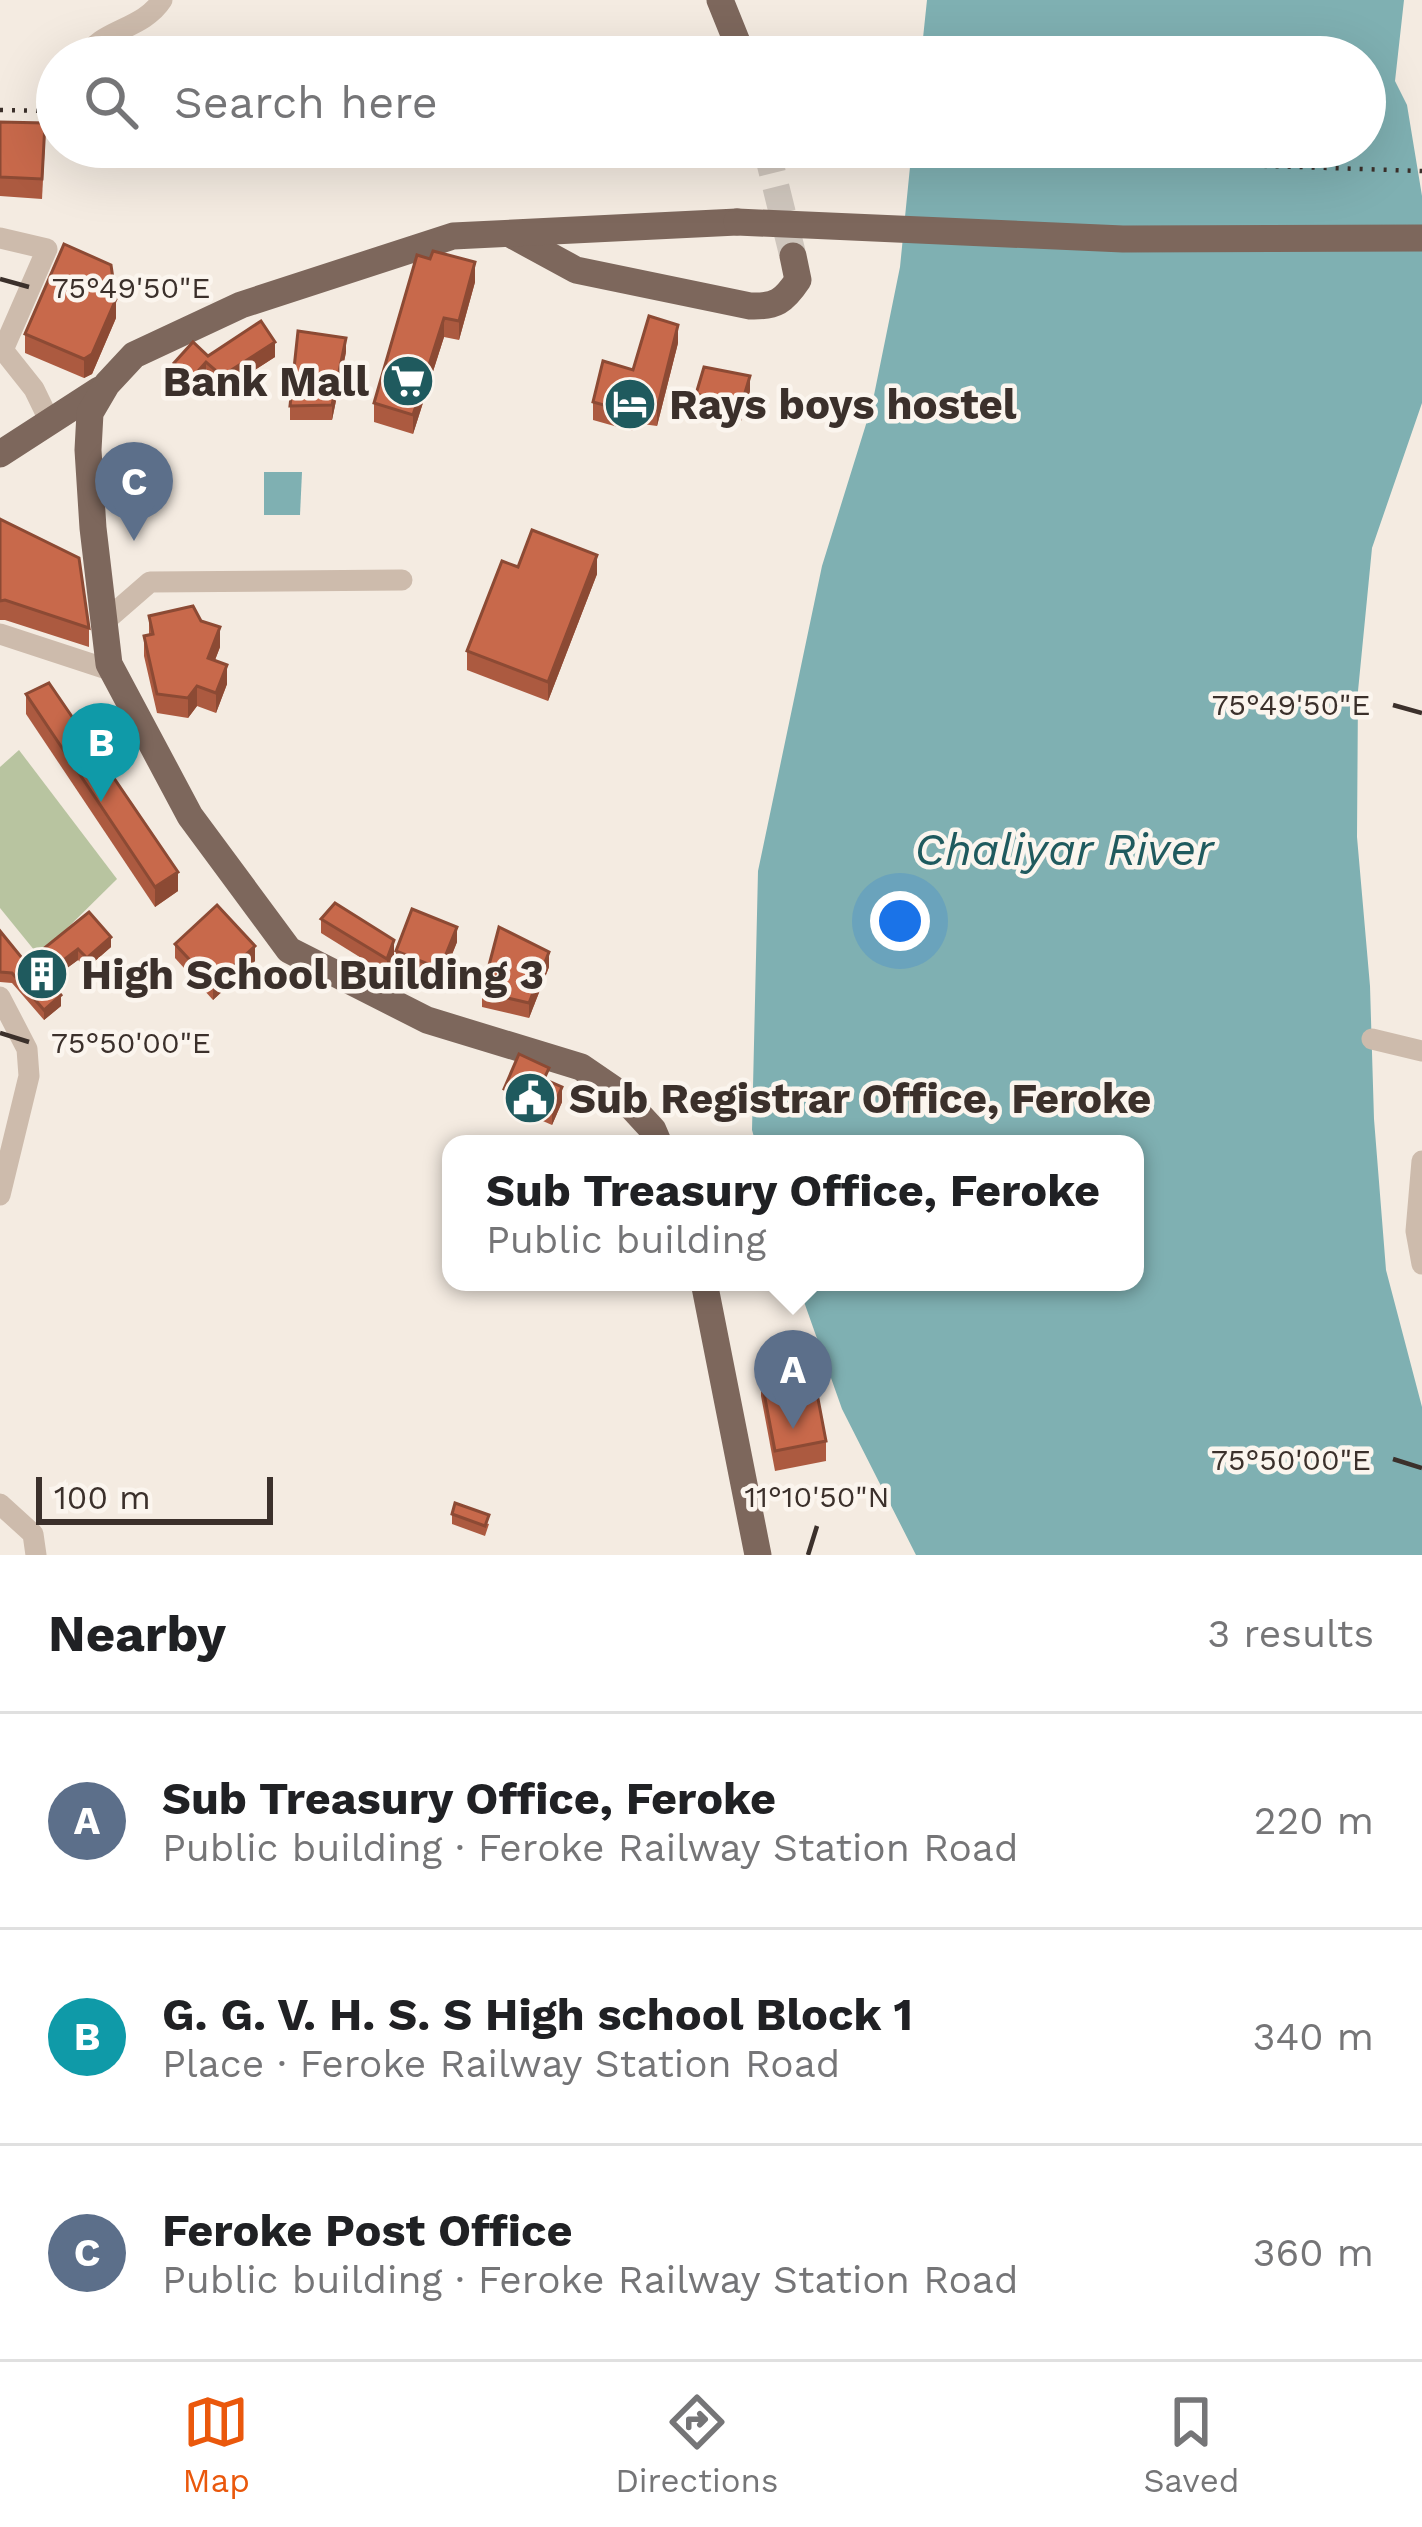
<!DOCTYPE html>
<meta charset="utf-8">
<style>
:root{--surface:#fff;--page:#f2f2f2;--text:#202124;--muted:#757577;--line:#e0e0e0;--accent:#ea580c}
body{margin:0;font-family:"Work Sans",sans-serif;background:var(--page);color:var(--text)}
.scale{position:absolute;left:36px;bottom:30px;width:237px;box-sizing:border-box;padding-left:12px;border:6px solid #3b302b;border-top:0;font-size:33px;line-height:42px;white-space:nowrap;color:#3b302b;-webkit-text-stroke:9px #fbf5ee;paint-order:stroke}
.you{position:absolute;left:900px;top:921px;width:42px;height:42px;margin:-30px;border:9px solid #fff;border-radius:50%;background:#1a73e8;box-shadow:0 0 0 18px #1a73e833}
.badge{display:grid;place-items:center;width:78px;height:78px;border-radius:50%;background:var(--accent);color:#fff;font-size:39px;font-weight:700}
.pin{position:absolute;translate:-50% -99px;filter:drop-shadow(0 3px 6px #0008)}
.pin::after{content:'';position:absolute;top:63px;width:42px;height:36px;background:inherit;clip-path:polygon(0 0,100% 0,50% 100%)}
.popup{position:absolute;left:442px;top:1135px;width:702px;height:156px;box-sizing:border-box;display:grid;place-content:center;border-radius:24px;background:var(--surface);filter:drop-shadow(0 3px 9px #0005);font-size:39px;white-space:nowrap;color:var(--muted)}
.popup b{font-size:45px;color:var(--text)}
.popup::after{content:'';position:absolute;left:50%;top:100%;margin-left:-24px;border:24px solid transparent;border-top-color:var(--surface)}
.list{margin:0;padding:0;list-style:none}
h2{display:flex;justify-content:space-between;align-items:center;height:156px;margin:0;padding:0 48px;font-size:51px}
h2 small{font-size:39px;font-weight:400;color:var(--muted)}
.list li{display:grid;grid-template-columns:78px 1fr auto;gap:36px;align-items:center;box-sizing:border-box;height:216px;padding:0 48px;border-top:3px solid var(--line)}
.list b{display:block;font-size:45px;white-space:nowrap}
.list p{margin:0;font-size:39px;white-space:nowrap;color:var(--muted)}
.list em{font-size:39px;font-style:normal;color:var(--muted)}
.icon{flex:none;width:66px;height:66px;fill:none;stroke:currentColor;stroke-width:2;stroke-linecap:round;stroke-linejoin:round}
.map{position:relative;flex:none;width:1422px;height:1555px;overflow:hidden}
.search{position:absolute;background:var(--surface);box-shadow:0 12px 48px #0002;left:36px;right:36px;top:36px;height:132px;display:flex;align-items:center;gap:30px;box-sizing:border-box;padding:0 42px;border-radius:66px;color:var(--muted);font-size:45px}
.sheet{height:804px;background:var(--surface)}
nav{display:flex;justify-content:space-around;align-items:center;box-sizing:border-box;height:168px;border-top:3px solid var(--line);background:var(--surface);font-size:33px;color:var(--muted)}
nav a{display:grid;justify-items:center;gap:6px}
nav .on{color:var(--accent)}
.map>svg:first-child{display:block}
.green{fill:#b8c4a0}
.water{fill:#7fb0b2}
.lines{fill:none;stroke-linecap:round;stroke-linejoin:round}
.major-tunnel{stroke:#cfc6bd;stroke-width:27;stroke-dasharray:27 14;stroke-linecap:butt}
.minor{stroke:#cdbbac;stroke-width:21}
.major{stroke:#7d675c;stroke-width:27}
.rail{stroke:#3b302b;stroke-width:4.5;stroke-dasharray:3 9;stroke-linecap:butt}
.major-bridge{stroke:#7d675c;stroke-width:27}
.wall{fill:#ac5a40}
.shaded-wall{fill:#8c4a34}
.building{fill:#c8694b;stroke:#8c4a34;stroke-width:3}
.ticks{fill:none;stroke:#3b302b;stroke-width:4.5}
.labels{text-anchor:middle;stroke-width:9;stroke-linejoin:round;paint-order:stroke}
.poi-label{font-size:42px;font-weight:bold;fill:#3b302b;stroke:#fbf5ee;text-anchor:start}
.water-label{font-size:45px;font-style:italic;fill:#1f5a5e;stroke:#fbf5ee}
.ticks-label{font-size:30px;text-anchor:middle;fill:#3b302b;stroke:#fbf5ee;stroke-width:9;stroke-linejoin:round;paint-order:stroke}
</style>
<div class="map">
<svg width="1422" height="1555" viewBox="0 0 1422 1555">
<rect width="100%" height="100%" fill="#f4ebe1"/>
<polygon class="green" points="19,750 117,879 39,956 0,908 0,767"/>
<g class="water">
<polygon points="927,0 1404,0 1395,81 1407,105 1422,196 1422,403 1372,548 1358,691 1357,837 1370,986 1374,1119 1386,1270 1422,1407 1422,1555 916,1555 842,1409 797,1282 1135,1282 1135,1144 756,1144 752,1130 758,871 822,566 872,405 900,267 912,147 1365,147 1365,57 921,57"/>
<polygon points="264,472 302,472 300,515 264,515"/>
</g>
<g class="lines">
<polyline class="major-tunnel" points="766,147 793,256"/>
<g class="minor">
<path d="M87,57C98,30 143,30 162,0"/>
<polyline points="0,238 47,249 3,350 34,389 50,422"/>
<polyline points="104,622 150,582 402,580"/>
<polyline points="0,634 113,671"/>
<polyline points="0,997 27,1049 29,1076 0,1195"/>
<polyline points="1372,1039 1422,1051"/>
<polyline points="1422,1161 1416,1231 1422,1264"/>
<polyline points="0,1504 33,1534 36,1555"/>
</g>
<g class="major">
<polyline points="720,0 743,57"/>
<path d="M510,234L576,270L750,306C776,307 784,301 798,280L793,256"/>
<polyline points="0,454 99,390"/>
<polyline points="659,1144 653,1130 619,1093 581,1067 427,1020 289,950 190,816 109,664 93,528 88,450 90,413 107,384 134,355 241,305 453,236 737,222"/>
<polyline points="704,1282 758,1555"/>
</g>
<g class="rail">
<polyline points="0,110 57,111"/>
<polyline points="688,147 1422,171"/>
</g>
<polyline class="major-bridge" points="737,222 1123,239 1422,238"/>
</g>
<g class="wall">
<polygon points="0,122 45,142 42,199 0,196"/>
<polygon points="417,255 475,282 459,340 444,337 413,434 374,422 374,403"/>
<polygon points="116,318 92,374 84,378 25,353 25,334"/>
<polygon points="678,343 657,426 635,423 632,431 593,420 593,402 633,370"/>
<polygon points="346,352 332,420 290,420 290,406"/>
<polygon points="208,356 275,357 222,391 206,377 191,394 174,378 174,363"/>
<polygon points="750,391 741,421 696,409 696,394"/>
<polygon points="0,519 89,628 89,647 5,620 0,620"/>
<polygon points="518,567 597,574 548,701 467,670 467,651"/>
<polygon points="149,616 201,621 220,647 215,660 227,684 216,713 197,706 188,718 157,713 144,656 144,636 149,635"/>
<polygon points="26,694 178,891 155,907 26,714"/>
<polygon points="89,912 111,947 87,968 78,960 49,981 61,1006 44,1020 12,983 0,982 0,931 26,963"/>
<polygon points="321,919 394,955 387,974 321,933"/>
<polygon points="457,942 440,984 396,966 396,951"/>
<polygon points="175,944 255,961 213,1000 175,958"/>
<polygon points="549,967 529,1018 482,1007 482,992"/>
<polygon points="549,1082 562,1102 552,1125 504,1104 504,1089"/>
<polygon points="761,1377 826,1441 826,1461 775,1471 761,1396"/>
<polygon points="452,1514 489,1524 485,1536 452,1524"/>
</g>
<g class="shaded-wall">
<polygon points="475,262 475,282 459,340 459,321"/>
<polygon points="116,299 116,318 92,374 84,378 84,359"/>
<polygon points="444,318 444,337 413,434 413,415"/>
<polygon points="678,325 678,343 657,426 657,409"/>
<polygon points="346,338 346,352 332,420 332,405"/>
<polygon points="275,342 275,357 222,391 222,376"/>
<polygon points="206,362 206,377 191,394 191,379"/>
<polygon points="750,376 750,391 741,421 741,406"/>
<polygon points="635,405 635,423 632,431 632,413"/>
<polygon points="597,555 597,574 548,701 548,682"/>
<polygon points="220,627 220,647 208,678 208,658"/>
<polygon points="227,665 227,684 216,713 216,693"/>
<polygon points="197,686 197,706 188,718 188,698"/>
<polygon points="178,872 178,891 155,907 155,887"/>
<polygon points="457,927 457,942 440,984 440,969"/>
<polygon points="111,937 111,947 87,968 87,958"/>
<polygon points="394,940 394,955 387,974 387,959"/>
<polygon points="255,946 255,961 213,1000 213,985"/>
<polygon points="78,949 78,960 44,985 44,975"/>
<polygon points="549,952 549,967 529,1018 529,1003"/>
<polygon points="61,995 61,1006 44,1020 44,1010"/>
<polygon points="562,1087 562,1102 552,1125 552,1110"/>
</g>
<g class="building">
<polygon points="0,122 45,123 42,179 0,177"/>
<polygon points="64,244 111,265 116,299 92,354 84,359 25,334"/>
<polygon points="433,251 475,262 459,321 444,318 413,415 374,403 417,255 430,259"/>
<polygon points="649,316 678,325 657,409 635,405 632,413 593,402 603,361 633,370"/>
<polygon points="261,321 275,342 222,376 206,362 191,379 174,363 193,342 208,356"/>
<polygon points="298,331 346,338 332,405 290,406"/>
<polygon points="704,367 750,376 741,406 696,394"/>
<polygon points="0,519 79,558 89,628 5,600 0,601"/>
<polygon points="532,530 597,555 548,682 467,651 502,561 518,567"/>
<polygon points="193,606 201,621 220,627 208,658 227,665 216,693 197,686 188,698 157,694 144,636 153,634 149,616"/>
<polygon points="49,683 178,872 155,887 26,694"/>
<polygon points="335,903 394,940 387,959 321,919"/>
<polygon points="217,905 255,946 213,985 175,944"/>
<polygon points="412,909 457,927 440,969 396,951"/>
<polygon points="89,912 111,937 87,958 78,949 44,975 61,995 44,1010 12,973 0,972 0,931 26,963"/>
<polygon points="499,927 549,952 529,1003 482,992"/>
<polygon points="519,1054 549,1068 544,1079 562,1087 552,1110 504,1089"/>
<polygon points="812,1367 826,1441 775,1451 761,1377"/>
<polygon points="455,1503 489,1515 485,1526 452,1514"/>
</g>
<path class="ticks" d="M0,279L29,287M1393,705L1422,713M0,1033L29,1042M1393,1459L1422,1468M808,1555L817,1526"/>
<defs>
<g id="supermarket-disc" transform="scale(2.7)"><circle r="9.5" fill="#1f5a5e" stroke="#fbf5ee"/><path d="M-6-5.5h2.5l.6 2H6L4.5 2H-2.5L-4.4-4H-6ZM-1.5 3.2a1.3 1.3 0 1 0 .1 0ZM3 3.2a1.3 1.3 0 1 0 .1 0Z" fill="#fff"/></g>
<g id="hotel-disc" transform="scale(2.7)"><circle r="9.5" fill="#1f5a5e" stroke="#fbf5ee"/><path d="M-6-4.5h1.5V1H6V5H4.5V3h-9V5H-6ZM-4 0a1.8 1.8 0 1 1 3.6 0ZM.5 0V-2.5h3Q6-2.5 6 0Z" fill="#fff"/></g>
<g id="building-disc" transform="scale(2.7)"><circle r="9.5" fill="#1f5a5e" stroke="#fbf5ee"/><path d="M-4-6H4V6H1V3H-1V6H-4ZM-2.5-4.3h1.7v1.8h-1.7ZM.8-4.3h1.7v1.8H.8ZM-2.5-1h1.7V.8h-1.7ZM.8-1h1.7V.8H.8Z" fill="#fff"/></g>
<g id="civic-disc" transform="scale(2.7)"><circle r="9.5" fill="#1f5a5e" stroke="#fbf5ee"/><path d="M-.6-6.5H3V-4.5H.6V-3L4-1V1h2V6H-6V1h2V-1L-.6-3ZM-1.2 2.5V6h2.4V2.5Z" fill="#fff"/></g>
</defs>
<g fill-rule="evenodd">
<use href="#supermarket-disc" x="408" y="381"/>
<use href="#hotel-disc" x="630" y="404"/>
<use href="#building-disc" x="42" y="974"/>
<use href="#civic-disc" x="530" y="1098"/>
</g>
<g class="labels">
<g class="poi-label">
<text x="369" y="396" text-anchor="end">Bank Mall</text>
<text x="669" y="419">Rays boys hostel</text>
<text x="81" y="989">High School Building 3</text>
<text x="569" y="1113">Sub Registrar Office, Feroke</text>
</g>
<g class="water-label">
<text x="1064" y="865">Chaliyar River</text>
</g>
</g>
<g class="ticks-label">
<text x="131" y="298">75°49'50"E</text>
<text x="1291" y="715">75°49'50"E</text>
<text x="131" y="1053">75°50'00"E</text>
<text x="1291" y="1470">75°50'00"E</text>
<text x="817" y="1507">11°10'50"N</text>
</g>
</svg>
<div class="scale">100 m</div>
<div class="you"></div>
<div class="pin badge" style="left:793px;top:1429px;background:#5c6f8a">A</div>
<div class="popup"><b>Sub Treasury Office, Feroke</b>Public building</div>
<div class="pin badge" style="left:101px;top:802px;background:#0f9aa8">B</div>
<div class="pin badge" style="left:134px;top:541px;background:#5c6f8a">C</div>
<div class="search"><svg class="icon" aria-label="search" viewBox="0 0 24 24"><circle cx="10" cy="10" r="6"/><path d="M15 15l6 6"/></svg>Search here</div>
</div>
<section class="sheet">
<h2>Nearby<small>3 results</small></h2>
<ul class="list">
<li><span class="badge" style="background:#5c6f8a">A</span><div><b>Sub Treasury Office, Feroke</b><p>Public building · Feroke Railway Station Road</p></div><em>220 m</em></li>
<li><span class="badge" style="background:#0f9aa8">B</span><div><b>G. G. V. H. S. S High school Block 1</b><p>Place · Feroke Railway Station Road</p></div><em>340 m</em></li>
<li><span class="badge" style="background:#5c6f8a">C</span><div><b>Feroke Post Office</b><p>Public building · Feroke Railway Station Road</p></div><em>360 m</em></li>
</ul>
</section>
<nav>
<a class="on"><svg class="icon" aria-label="map" viewBox="0 0 24 24"><path d="M3 6l6-2 6 2 6-2v14l-6 2-6-2-6 2zM9 4v14M15 6v14"/></svg>Map</a>
<a><svg class="icon" aria-label="directions" viewBox="0 0 24 24"><path d="M12 3l9 9-9 9-9-9zM9 14v-3h6M13 9l2 2-2 2"/></svg>Directions</a>
<a><svg class="icon" aria-label="saved" viewBox="0 0 24 24"><path d="M7 4h10v16l-5-4-5 4z"/></svg>Saved</a>
</nav>
